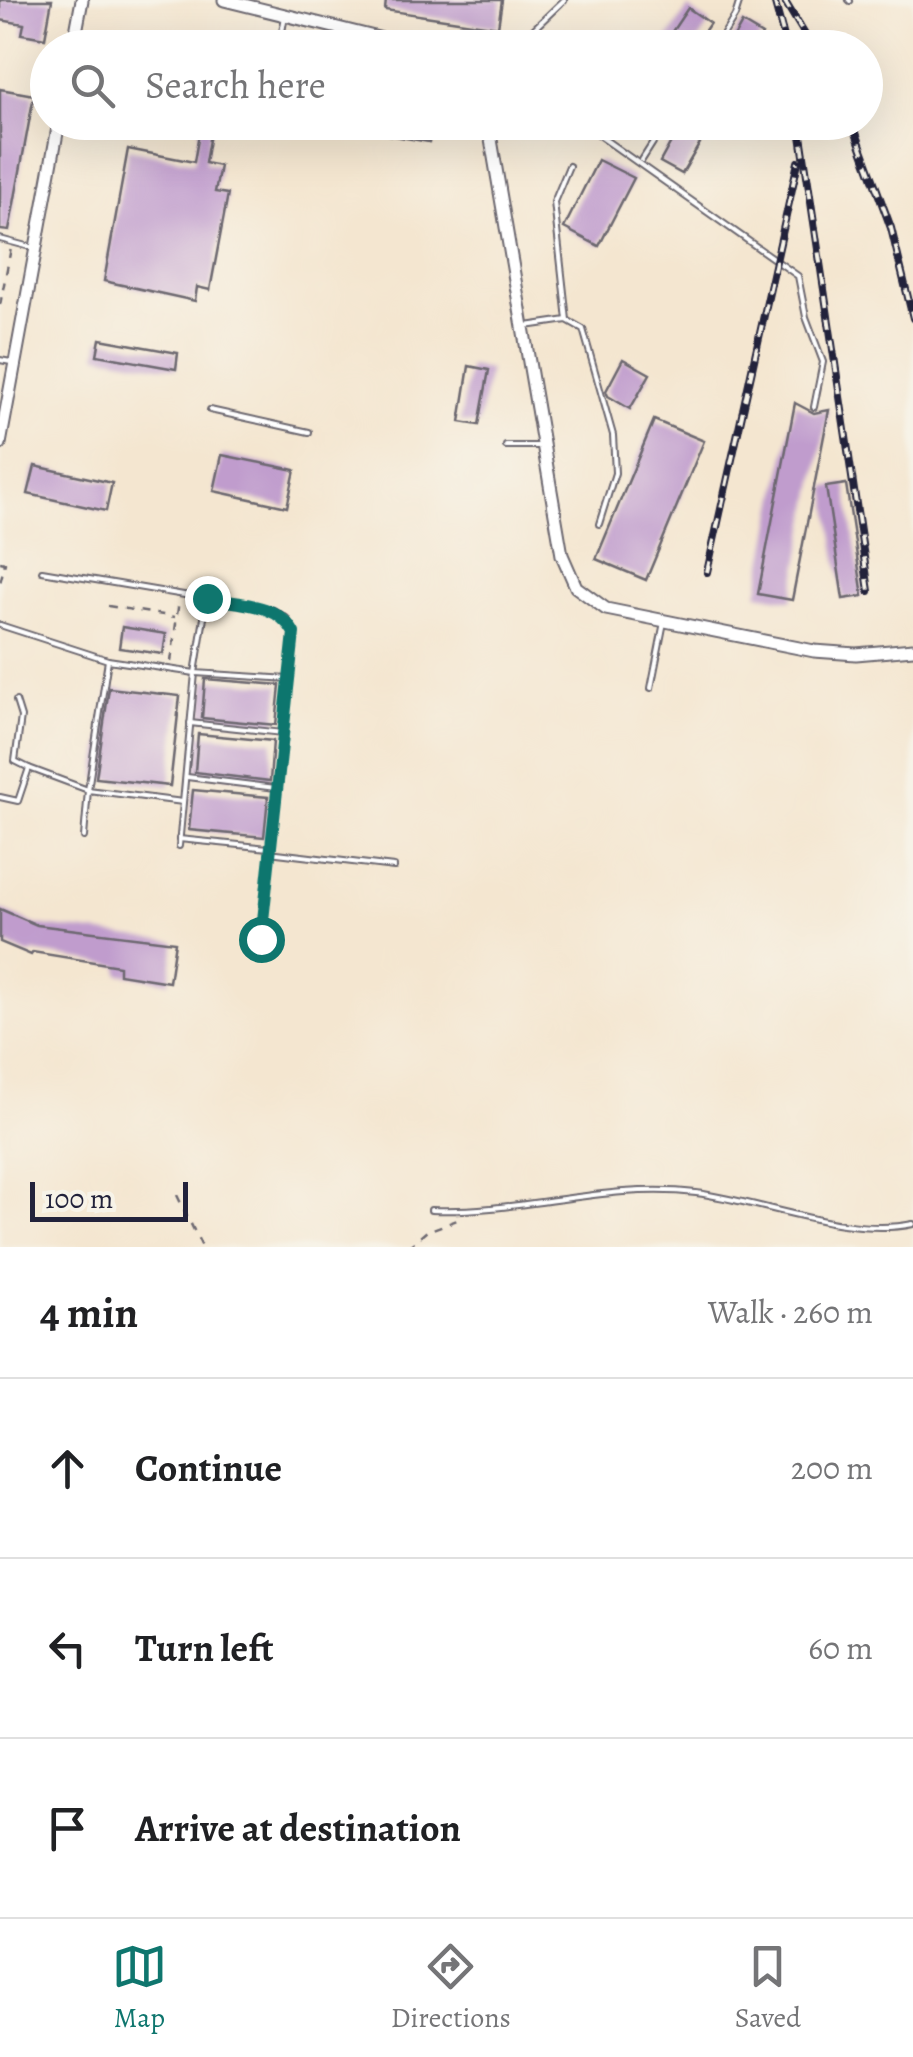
<!DOCTYPE html>
<meta charset="utf-8">
<style>
:root{--surface:#fff;--page:#f6f6f6;--text:#202124;--muted:#757577;--line:#e0e0e0;--accent:#0f766e}
body{margin:0;font-family:Alegreya,serif;background:var(--page);color:var(--text)}
.scale{position:absolute;left:30px;bottom:25px;width:158px;box-sizing:border-box;padding-left:10px;border:5px solid #22223b;border-top:0;font-size:28px;line-height:35px;white-space:nowrap;color:#22223b;-webkit-text-stroke:8px #f7f3e8;paint-order:stroke}
.stop{position:absolute;width:30px;height:30px;margin:-22px;border:8px solid #0f766e;border-radius:50%;background:#fff}
.stop.end{background:#0f766e;border-color:#fff;box-shadow:0 2px 10px #0008}
.list{margin:0;padding:0;list-style:none}
h2{display:flex;justify-content:space-between;align-items:center;height:130px;margin:0;padding:0 40px;font-size:42px}
h2 small{font-size:32px;font-weight:400;color:var(--muted)}
.list li{display:grid;grid-template-columns:65px 1fr auto;gap:30px;align-items:center;box-sizing:border-box;height:180px;padding:0 40px;border-top:2px solid var(--line)}
.list b{display:block;font-size:38px;white-space:nowrap}
.list em{font-size:32px;font-style:normal;color:var(--muted)}
.icon{flex:none;width:55px;height:55px;fill:none;stroke:currentColor;stroke-width:2;stroke-linecap:round;stroke-linejoin:round}
.map{position:relative;flex:none;width:913px;height:1247px;overflow:hidden}
.search{position:absolute;background:var(--surface);box-shadow:0 10px 40px #0002;left:30px;right:30px;top:30px;height:110px;display:flex;align-items:center;gap:25px;box-sizing:border-box;padding:0 35px;border-radius:55px;color:var(--muted);font-size:38px}
.sheet{height:670px;background:var(--surface)}
nav{display:flex;justify-content:space-around;align-items:center;box-sizing:border-box;height:140px;border-top:2px solid var(--line);background:var(--surface);font-size:28px;color:var(--muted)}
nav a{display:grid;justify-items:center;gap:5px}
nav .on{color:var(--accent)}
.map>svg:first-child{display:block}
.building{fill:#c09ccd}
.lines{fill:none;stroke-linecap:round;stroke-linejoin:round}
.lane-casing{stroke:#6c676f;stroke-width:8}
.secondary-casing{stroke:#6c676f;stroke-width:15}
.path{stroke:#6c676f;stroke-width:2.5;stroke-dasharray:8 8;stroke-linecap:butt}
.lane{stroke:#fff;stroke-width:4}
.secondary{stroke:#fff;stroke-width:11}
.rail-casing{stroke:#22223b;stroke-width:8}
.rail{stroke:#f7f3e8;stroke-width:4;stroke-dasharray:11;stroke-linecap:butt}
.route{stroke:#0f766e;stroke-width:12}
</style>
<div class="map">
<svg width="913" height="1247" viewBox="0 0 913 1247">
<rect width="100%" height="100%" fill="#f7f3e8"/>
<filter id="ink" filterUnits="userSpaceOnUse"><feTurbulence type="fractalNoise" baseFrequency=".01" numOctaves="2"/><feDisplacementMap in="SourceGraphic" scale="20" xChannelSelector="R" yChannelSelector="G"/><feConvolveMatrix kernelMatrix="1 2 1 2 8 2 1 2 1" color-interpolation-filters="sRGB"/></filter>
<filter id="wash" filterUnits="userSpaceOnUse"><feTurbulence type="fractalNoise" baseFrequency=".0048" numOctaves="4" result="noise"/><feDisplacementMap in="SourceGraphic" scale="40" xChannelSelector="R" yChannelSelector="G"/><feGaussianBlur stdDeviation="2.25" result="paint"/><feColorMatrix in="noise" values="0 0 0 0 0 0 0 0 0 0 0 0 0 0 0 0 0 1.4 0 .05"/><feComposite in="paint" operator="in"/></filter>
<g filter="url(#wash)">
<rect width="100%" height="100%" fill="#f4e6d0"/>
<g id="blocks">
<g class="building">
<polygon points="0,0 52,0 45,38 22,34 24,24 0,20"/>
<polygon points="386,0 502,0 498,27 385,10"/>
<polygon points="688,8 710,23 693,48 661,48"/>
<polygon points="742,23 762,35 755,48 728,48"/>
<polygon points="0,89 34,95 9,231 0,230"/>
<polygon points="201,122 212,122 205,163 220,166 215,192 228,194 210,290 197,287 195,301 104,281 128,149 194,162"/>
<polygon points="385,122 432,122 429,142 383,134"/>
<polygon points="682,122 710,126 682,174 660,162"/>
<polygon points="598,160 634,178 599,246 564,228"/>
<polygon points="100,339 178,353 176,369 97,355"/>
<polygon points="623,359 650,374 630,409 608,396 606,391"/>
<polygon points="469,366 489,370 479,425 460,422"/>
<polygon points="795,403 814,413 829,410 792,600 758,594"/>
<polygon points="654,420 704,441 646,580 596,559"/>
<polygon points="222,455 295,470 287,507 214,491"/>
<polygon points="35,466 112,483 106,511 28,494"/>
<polygon points="846,484 863,596 843,599 826,487"/>
<polygon points="122,627 166,634 163,654 119,648"/>
<polygon points="205,679 280,685 276,725 202,718"/>
<polygon points="109,688 180,696 170,786 96,778"/>
<polygon points="198,734 273,741 270,781 195,772"/>
<polygon points="193,790 268,797 264,837 189,830"/>
<polygon points="0,909 37,925 175,942 169,982 119,974 119,966 33,952 31,955 0,942"/>
</g>
</g>
</g>
<g filter="url(#ink)">
<use href="#blocks" fill-opacity="0" stroke="#6c676f" stroke-width="2.5"/>
<g class="lines">
<g class="lane-casing">
<g id="lane">
<polyline points="849,0 850,1"/>
<polyline points="279,48 285,16"/>
<polyline points="514,48 564,0"/>
<polyline points="715,48 735,16 740,0"/>
<polyline points="580,122 798,276 806,317 823,362 814,407"/>
<polyline points="642,160 666,122"/>
<polyline points="0,239 34,248"/>
<polyline points="567,320 554,202 569,166"/>
<polyline points="526,326 567,320 583,329 613,435 615,473 599,524"/>
<polyline points="0,360 11,362"/>
<polyline points="210,410 309,432"/>
<polyline points="506,446 541,446"/>
<polyline points="42,571 273,610 286,618 294,633 261,939"/>
<polyline points="207,599 195,673 289,679"/>
<polyline points="0,625 108,660 195,673 179,846"/>
<polyline points="651,688 664,622"/>
<polyline points="190,723 283,733"/>
<polyline points="29,768 88,790 108,660"/>
<polyline points="187,777 276,788"/>
<polyline points="0,797 18,801 29,768 15,761 21,717 16,701"/>
<polyline points="84,837 88,790 183,802"/>
<polyline points="179,839 269,848"/>
<polyline points="269,852 394,867"/>
<path d="M431,1210C519,1214 607,1182 696,1193C761,1201 848,1238 913,1224"/>
</g>
</g>
<g class="secondary-casing">
<g id="secondary">
<polyline points="224,0 419,48"/>
<polyline points="73,48 82,0"/>
<polyline points="488,122 562,555 576,587 606,609 814,651 856,654 913,649"/>
<polyline points="0,444 59,122"/>
</g>
</g>
<g class="path">
<polyline points="0,305 11,248"/>
<polyline points="0,562 5,563 0,583"/>
<polyline points="108,606 175,617"/>
<polyline points="171,662 179,600"/>
<polyline points="177,1195 202,1247"/>
<polyline points="408,1247 427,1231 463,1218"/>
</g>
<use href="#lane" class="lane"/>
<use href="#secondary" class="secondary"/>
<g class="rail-casing">
<g id="rail">
<polyline points="774,0 787,48"/>
<polyline points="784,0 813,48"/>
<polyline points="799,122 869,591"/>
<polyline points="852,122 891,228 913,318"/>
<polyline points="707,572 798,162"/>
</g>
</g>
<use href="#rail" class="rail"/>
</g>
</g>
<g class="lines" filter="url(#ink)">
<path class="route" d="M207,598C238,604 278,602 294,633L261,939"/>
</g>
</svg>
<div class="scale">100 m</div>
<div class="stop" style="left:261px;top:939px"></div>
<div class="stop end" style="left:207px;top:598px"></div>
<div class="search"><svg class="icon" aria-label="search" viewBox="0 0 24 24"><circle cx="10" cy="10" r="6"/><path d="M15 15l6 6"/></svg>Search here</div>
</div>
<section class="sheet">
<h2>4 min<small>Walk · 260 m</small></h2>
<ul class="list">
<li><svg class="icon" aria-label="ahead" viewBox="0 0 24 24"><path d="M12 20V5M6 11l6-6 6 6"/></svg><div><b>Continue</b></div><em>200 m</em></li>
<li><svg class="icon" aria-label="left" viewBox="0 0 24 24"><path d="M17 20v-9H6M10 6l-5 5 5 5"/></svg><div><b>Turn left</b></div><em>60 m</em></li>
<li><svg class="icon" aria-label="arrive" viewBox="0 0 24 24"><path d="M6 21V4h12l-3 4 3 4H6"/></svg><div><b>Arrive at destination</b></div></li>
</ul>
</section>
<nav>
<a class="on"><svg class="icon" aria-label="map" viewBox="0 0 24 24"><path d="M3 6l6-2 6 2 6-2v14l-6 2-6-2-6 2zM9 4v14M15 6v14"/></svg>Map</a>
<a><svg class="icon" aria-label="directions" viewBox="0 0 24 24"><path d="M12 3l9 9-9 9-9-9zM9 14v-3h6M13 9l2 2-2 2"/></svg>Directions</a>
<a><svg class="icon" aria-label="saved" viewBox="0 0 24 24"><path d="M7 4h10v16l-5-4-5 4z"/></svg>Saved</a>
</nav>
